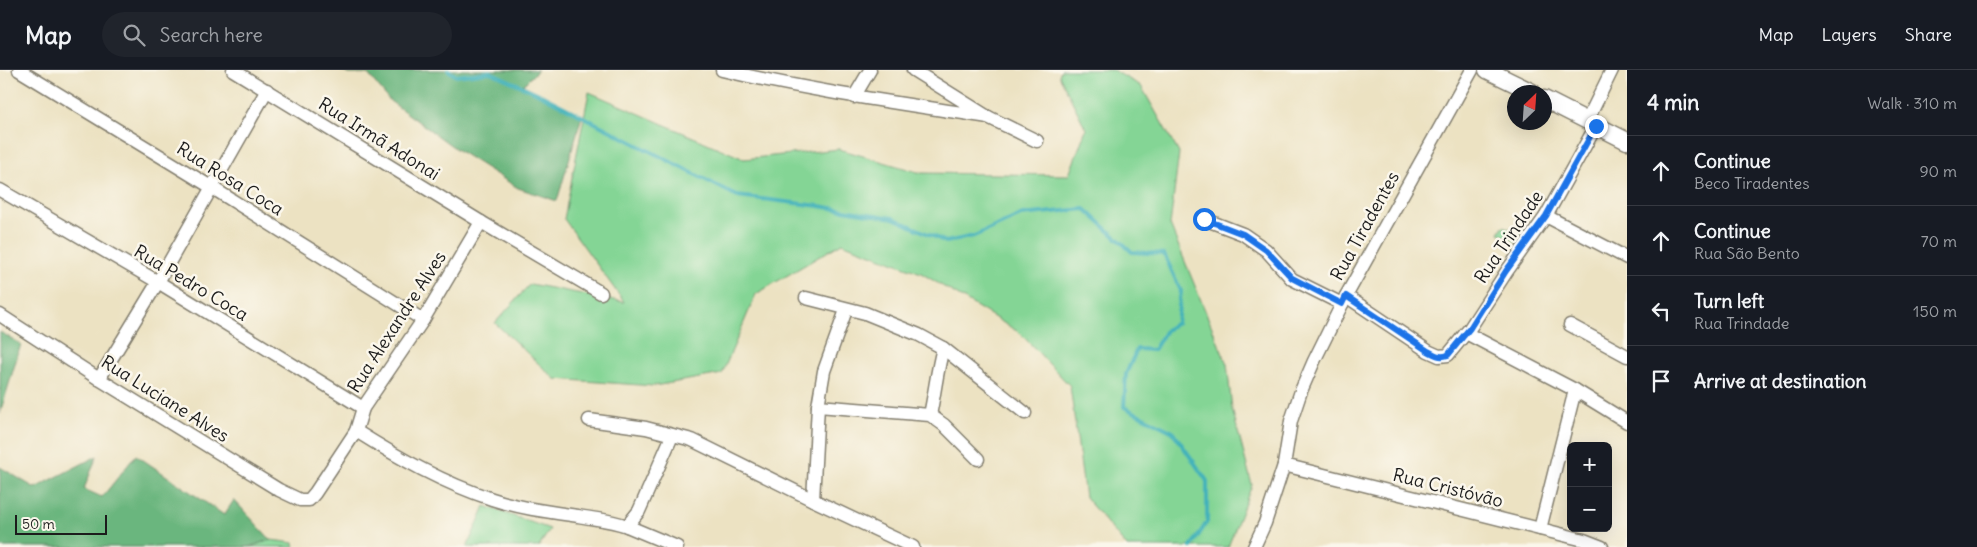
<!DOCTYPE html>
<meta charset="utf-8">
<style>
:root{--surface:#171b24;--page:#20242c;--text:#f1f3f6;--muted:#9ea1a6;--line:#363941}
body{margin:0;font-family:Delius,sans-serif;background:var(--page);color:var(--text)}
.controls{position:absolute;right:15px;bottom:15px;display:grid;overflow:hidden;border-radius:8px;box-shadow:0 5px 20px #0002}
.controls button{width:45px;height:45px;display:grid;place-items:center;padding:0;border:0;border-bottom:1px solid var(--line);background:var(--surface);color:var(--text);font:25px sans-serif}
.compass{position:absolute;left:1507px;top:15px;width:45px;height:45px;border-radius:50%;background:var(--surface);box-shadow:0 5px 20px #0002;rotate:25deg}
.scale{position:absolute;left:15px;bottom:12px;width:92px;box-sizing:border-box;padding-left:5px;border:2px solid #1c1c1c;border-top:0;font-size:14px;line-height:18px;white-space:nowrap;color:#1c1c1c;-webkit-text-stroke:4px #fbf7ec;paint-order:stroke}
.stop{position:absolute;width:15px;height:15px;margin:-11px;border:4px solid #1a73e8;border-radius:50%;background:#fff}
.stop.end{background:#1a73e8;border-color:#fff;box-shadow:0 1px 5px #0008}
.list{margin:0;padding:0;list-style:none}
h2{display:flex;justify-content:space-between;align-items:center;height:65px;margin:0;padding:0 20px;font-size:21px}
h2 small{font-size:16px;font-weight:400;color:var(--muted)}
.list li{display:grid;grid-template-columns:32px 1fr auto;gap:15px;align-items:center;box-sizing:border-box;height:70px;padding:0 20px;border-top:1px solid var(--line)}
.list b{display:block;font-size:19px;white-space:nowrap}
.list p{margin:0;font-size:16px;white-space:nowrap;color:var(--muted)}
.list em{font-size:16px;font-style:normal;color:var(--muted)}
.icon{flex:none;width:28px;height:28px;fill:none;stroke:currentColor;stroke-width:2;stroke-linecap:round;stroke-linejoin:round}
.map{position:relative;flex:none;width:1627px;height:477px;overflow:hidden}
header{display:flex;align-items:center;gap:30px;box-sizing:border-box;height:70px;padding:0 25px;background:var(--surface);border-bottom:1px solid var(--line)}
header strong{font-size:24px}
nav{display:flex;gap:28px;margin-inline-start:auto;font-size:18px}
.search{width:350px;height:45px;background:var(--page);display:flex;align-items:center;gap:12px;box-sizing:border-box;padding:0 18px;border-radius:28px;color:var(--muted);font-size:19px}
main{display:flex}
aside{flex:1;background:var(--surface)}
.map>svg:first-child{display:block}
.green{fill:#84d595;stroke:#507858}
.forest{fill:#6bb67e;stroke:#44694d}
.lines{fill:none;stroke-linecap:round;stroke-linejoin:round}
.stream{stroke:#42b2ba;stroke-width:4}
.minor-casing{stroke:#847f6f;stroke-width:15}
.tertiary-casing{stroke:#847f6f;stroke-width:19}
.minor{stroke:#fff;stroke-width:12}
.tertiary{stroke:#fff;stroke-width:16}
.route{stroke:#1a73e8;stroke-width:6}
.labels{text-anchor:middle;stroke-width:5;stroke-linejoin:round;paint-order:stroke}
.street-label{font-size:18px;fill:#1c1c1c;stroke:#fbf7ec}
</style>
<header>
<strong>Map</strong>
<div class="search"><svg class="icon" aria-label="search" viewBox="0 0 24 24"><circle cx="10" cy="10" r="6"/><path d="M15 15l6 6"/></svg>Search here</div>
<nav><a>Map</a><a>Layers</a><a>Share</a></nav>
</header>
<main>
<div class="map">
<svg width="1627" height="477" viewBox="0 0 1627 477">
<rect width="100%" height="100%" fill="#fbf7ec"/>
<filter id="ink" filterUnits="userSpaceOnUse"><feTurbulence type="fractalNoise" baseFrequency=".02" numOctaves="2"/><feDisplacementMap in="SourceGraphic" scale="10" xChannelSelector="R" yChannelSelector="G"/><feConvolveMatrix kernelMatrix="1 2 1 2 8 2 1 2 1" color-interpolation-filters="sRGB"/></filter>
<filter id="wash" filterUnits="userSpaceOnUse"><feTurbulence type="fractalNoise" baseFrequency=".0096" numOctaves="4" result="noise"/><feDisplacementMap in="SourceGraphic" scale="20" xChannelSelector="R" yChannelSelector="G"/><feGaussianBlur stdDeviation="1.12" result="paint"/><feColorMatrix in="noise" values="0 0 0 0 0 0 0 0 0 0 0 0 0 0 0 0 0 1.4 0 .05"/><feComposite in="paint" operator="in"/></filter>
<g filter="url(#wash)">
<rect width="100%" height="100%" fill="#ece2c2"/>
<g class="green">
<polygon points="1061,0 1113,0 1141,16 1179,83 1170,155 1227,294 1232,339 1252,415 1228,477 1127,477 1085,427 1070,316 1020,263 921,203 842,173 756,224 722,304 654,316 555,309 495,253 530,214 624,232 564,149 589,22 744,89 839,79 921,103 1069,105 1086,59 1059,5"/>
<polygon points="1503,156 1513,160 1512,164 1517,166 1520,160 1523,163 1518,173 1499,163"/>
<polygon points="485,436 550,459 539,477 467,477"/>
<polygon points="271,470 294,473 295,477 248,477"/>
</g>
<g class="forest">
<polygon points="340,0 538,0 523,15 582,46 557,131 518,118 456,79 390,31 368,4 348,4"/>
<polygon points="0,262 21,274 0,344"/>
<polygon points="136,385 224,445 234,430 271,470 248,477 0,477 0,397 35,418 97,386 84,419 102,427"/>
</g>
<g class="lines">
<polyline class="stream" points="448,0 456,6 490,2 535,22 737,126 819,136 893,148 946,172 974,166 1021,145 1085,139 1132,182 1164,184 1181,221 1177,253 1166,260 1154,280 1137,279 1126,304 1124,337 1173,362 1207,411 1207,452 1191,477"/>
</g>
</g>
<g filter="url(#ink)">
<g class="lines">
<g class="minor-casing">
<g id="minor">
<polyline points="19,0 211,117 423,250"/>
<polyline points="233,0 481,152 601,223"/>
<path d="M722,0C810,21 899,33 988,47"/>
<polyline points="913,0 988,47 1037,71"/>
<polyline points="854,27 870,0"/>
<polyline points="1587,51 1612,0"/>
<polyline points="0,120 158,212 363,338"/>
<polyline points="1546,146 1627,188"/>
<polyline points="1204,149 1243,164 1266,180 1292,209 1342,234"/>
<polyline points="1346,226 1428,281 1439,286 1448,285 1470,258 1507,201 1546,146 1596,56"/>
<polyline points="806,228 865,243 919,265 943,278 1025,343"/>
<polyline points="0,245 99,309 279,420 300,430 309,430 315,423 356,361 363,338 423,250 481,152"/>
<polyline points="1570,255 1627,286"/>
<polyline points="1466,263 1575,320 1627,352"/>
<polyline points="99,309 158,212 267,20"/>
<polyline points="818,336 930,345 944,355 978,389"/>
<path d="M930,345C935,322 937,300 943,278"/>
<polyline points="589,350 646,358 692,370 813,430 913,477"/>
<path d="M356,361C399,388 443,413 492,429C519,438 550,442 578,446C594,449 611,450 627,456L639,441L672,366"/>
<polyline points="1284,395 1584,470 1602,477"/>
<polyline points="813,430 818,336 824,301 846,240"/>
<polyline points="627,456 677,477"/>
<polyline points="1540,459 1575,320"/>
<polyline points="1254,477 1265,453 1284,395 1291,351 1301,321 1314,291 1346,226 1472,0"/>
</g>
</g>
<g class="tertiary-casing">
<g id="tertiary">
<polyline points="1487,0 1532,22"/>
<polyline points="1544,29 1627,71"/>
</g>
</g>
<use href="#minor" class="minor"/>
<use href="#tertiary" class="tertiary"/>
</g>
</g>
<g class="lines" filter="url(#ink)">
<path class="route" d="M1204,149L1243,164L1266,180L1292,208L1342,234L1346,226L1428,281C1435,285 1440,288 1448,285L1470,258L1506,201L1546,146L1596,56"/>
</g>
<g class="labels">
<g class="street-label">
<text transform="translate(379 69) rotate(32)" y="6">Rua Irmã Adonai</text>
<text transform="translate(230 109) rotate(32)" y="6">Rua Rosa Coca</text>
<text transform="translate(1365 156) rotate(-61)" y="6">Rua Tiradentes</text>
<text transform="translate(1509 167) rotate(-56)" y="6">Rua Trindade</text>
<text transform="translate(191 213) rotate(31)" y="6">Rua Pedro Coca</text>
<text transform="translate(397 252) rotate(-57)" y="6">Rua Alexandre Alves</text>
<text transform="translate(165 329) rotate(32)" y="6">Rua Luciane Alves</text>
<text transform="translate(1448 418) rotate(14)" y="6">Rua Cristóvão</text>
</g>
</g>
</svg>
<div class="controls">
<button>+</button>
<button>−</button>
</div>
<svg class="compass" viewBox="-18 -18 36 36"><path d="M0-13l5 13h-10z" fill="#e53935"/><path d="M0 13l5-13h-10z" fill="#9ea1a6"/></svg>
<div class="scale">50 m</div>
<div class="stop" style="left:1204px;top:149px"></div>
<div class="stop end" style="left:1596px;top:56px"></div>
</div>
<aside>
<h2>4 min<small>Walk · 310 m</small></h2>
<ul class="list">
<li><svg class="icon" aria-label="ahead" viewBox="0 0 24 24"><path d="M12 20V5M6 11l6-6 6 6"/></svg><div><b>Continue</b><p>Beco Tiradentes</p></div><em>90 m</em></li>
<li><svg class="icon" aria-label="ahead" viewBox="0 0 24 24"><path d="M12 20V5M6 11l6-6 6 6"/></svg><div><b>Continue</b><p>Rua São Bento</p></div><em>70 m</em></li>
<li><svg class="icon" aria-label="left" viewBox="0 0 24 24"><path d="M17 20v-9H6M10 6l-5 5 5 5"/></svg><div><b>Turn left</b><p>Rua Trindade</p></div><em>150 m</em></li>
<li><svg class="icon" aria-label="arrive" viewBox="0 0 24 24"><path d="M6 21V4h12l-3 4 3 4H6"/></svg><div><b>Arrive at destination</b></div></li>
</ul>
</aside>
</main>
